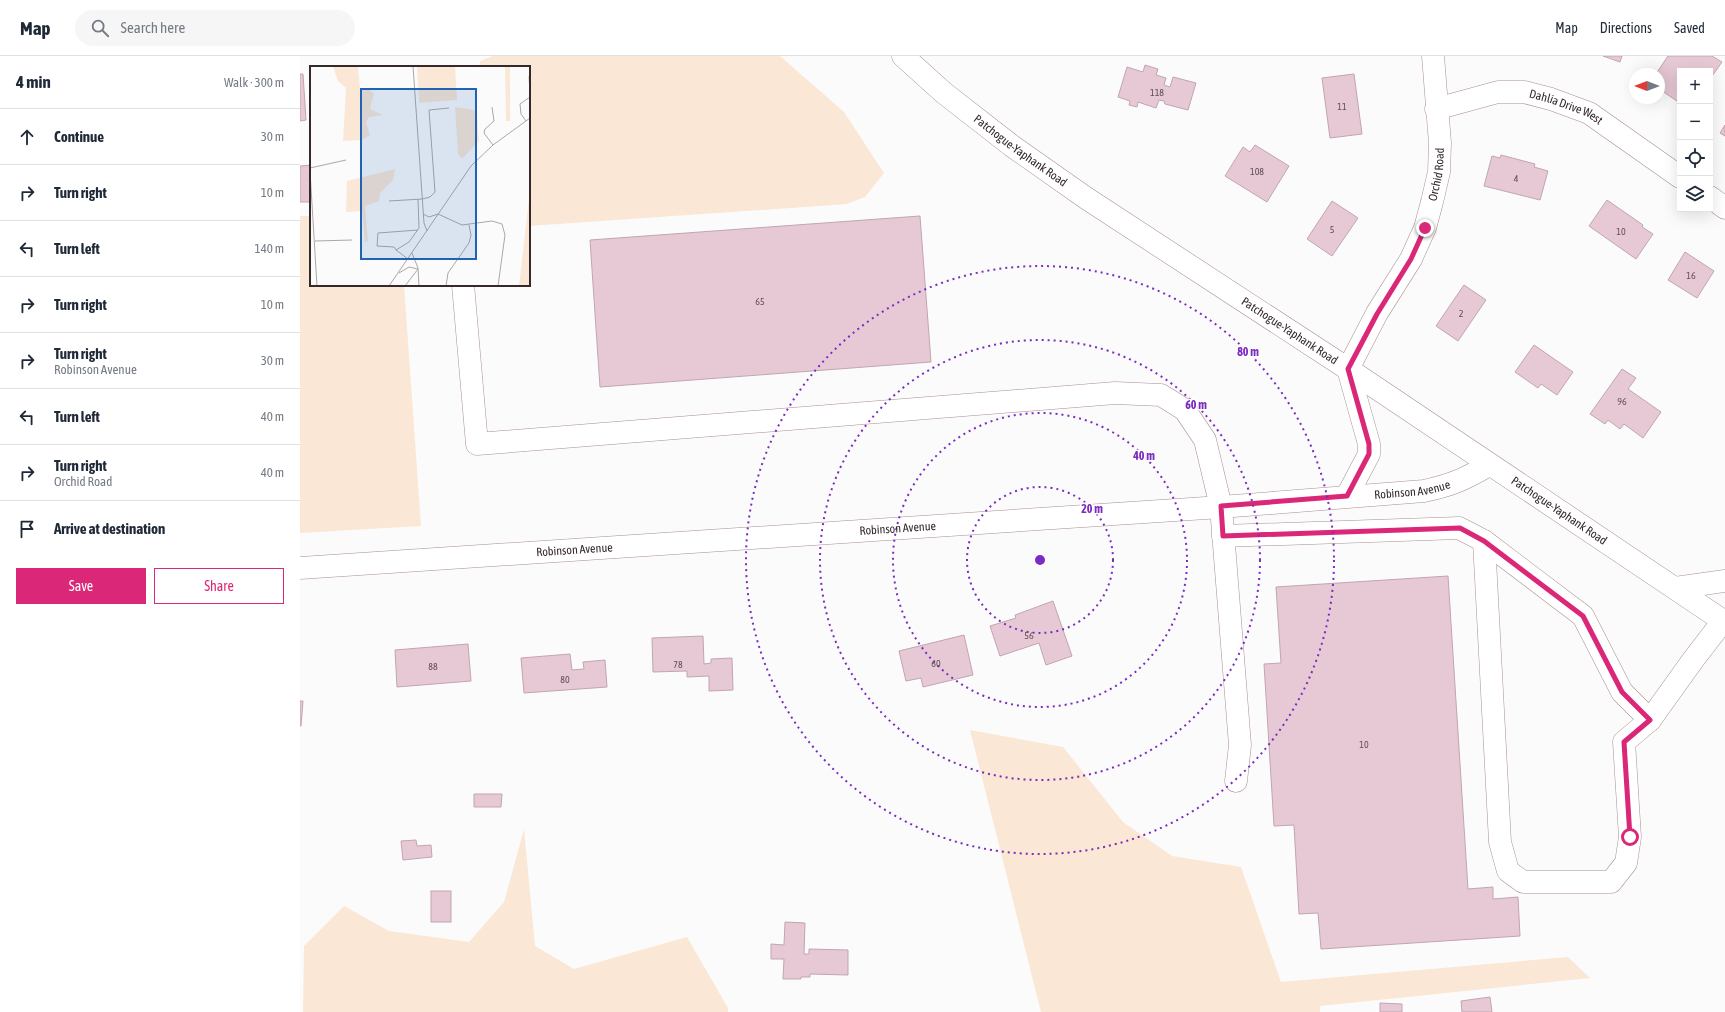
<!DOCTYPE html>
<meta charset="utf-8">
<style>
:root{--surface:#fff;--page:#f6f6f7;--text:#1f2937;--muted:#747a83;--line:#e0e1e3;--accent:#db2777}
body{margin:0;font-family:"Asap Condensed",sans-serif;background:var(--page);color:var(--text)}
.controls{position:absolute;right:12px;top:12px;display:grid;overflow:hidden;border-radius:0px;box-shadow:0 4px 16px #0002}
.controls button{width:36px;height:36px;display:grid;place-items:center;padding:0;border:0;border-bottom:1px solid var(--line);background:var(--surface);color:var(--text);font:20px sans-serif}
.compass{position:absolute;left:1329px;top:12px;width:36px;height:36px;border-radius:50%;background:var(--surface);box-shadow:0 4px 16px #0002;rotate:270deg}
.stop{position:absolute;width:12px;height:12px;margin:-9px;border:3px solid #db2777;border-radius:50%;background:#fff}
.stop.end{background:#db2777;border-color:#fff;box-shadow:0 1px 4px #0008}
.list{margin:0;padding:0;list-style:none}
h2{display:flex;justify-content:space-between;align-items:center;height:52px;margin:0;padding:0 16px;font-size:17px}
h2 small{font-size:13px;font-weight:400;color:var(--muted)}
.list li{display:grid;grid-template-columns:26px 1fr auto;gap:12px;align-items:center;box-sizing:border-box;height:56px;padding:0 16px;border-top:1px solid var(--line)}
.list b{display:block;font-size:15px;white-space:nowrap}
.list p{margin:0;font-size:13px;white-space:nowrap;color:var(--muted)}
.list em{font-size:13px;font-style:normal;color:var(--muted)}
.actions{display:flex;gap:8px;padding:12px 16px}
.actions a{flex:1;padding:9px 0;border:1px solid var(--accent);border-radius:0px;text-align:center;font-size:14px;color:var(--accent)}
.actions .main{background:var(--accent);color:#fff}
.icon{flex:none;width:22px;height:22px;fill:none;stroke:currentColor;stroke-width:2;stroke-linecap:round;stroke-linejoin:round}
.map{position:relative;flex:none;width:1425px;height:956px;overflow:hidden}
header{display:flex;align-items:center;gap:24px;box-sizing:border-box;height:56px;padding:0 20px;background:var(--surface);border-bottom:1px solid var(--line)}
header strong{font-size:19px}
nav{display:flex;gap:22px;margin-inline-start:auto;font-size:14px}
.search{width:280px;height:36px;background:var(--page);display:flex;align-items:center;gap:10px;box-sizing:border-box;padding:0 14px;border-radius:22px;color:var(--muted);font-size:15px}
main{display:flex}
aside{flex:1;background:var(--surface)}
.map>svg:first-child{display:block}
.green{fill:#fbe7d5}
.building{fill:#e7c9d5;stroke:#c1a5b0}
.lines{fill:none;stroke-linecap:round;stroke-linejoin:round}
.minor-casing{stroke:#ac8e8f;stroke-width:23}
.major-casing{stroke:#ac8e8f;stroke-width:23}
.minor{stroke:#fff;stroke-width:22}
.major{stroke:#fff;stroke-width:22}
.route{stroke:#db2777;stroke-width:5}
.ring{fill:none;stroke:#7b2cbf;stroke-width:2;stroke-dasharray:2 4}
.labels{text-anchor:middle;stroke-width:3;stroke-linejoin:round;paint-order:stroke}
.number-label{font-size:10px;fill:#625154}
.street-label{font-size:12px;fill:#352929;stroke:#fff}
.inset-road{fill:none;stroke:#aca7a7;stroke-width:1}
.view{fill:#2062b3;fill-opacity:0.15;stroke:#2062b3;stroke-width:2}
.inset-edge{fill:none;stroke:#352929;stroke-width:2}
.centre{fill:#7b2cbf;stroke:#fff;stroke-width:2}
.ring-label{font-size:12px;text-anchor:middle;font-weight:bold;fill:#7b2cbf;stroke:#fff;stroke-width:3;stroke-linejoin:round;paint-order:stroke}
</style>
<header>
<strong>Map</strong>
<div class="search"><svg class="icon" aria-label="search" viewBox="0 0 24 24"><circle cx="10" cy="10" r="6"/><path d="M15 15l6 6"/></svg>Search here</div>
<nav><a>Map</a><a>Directions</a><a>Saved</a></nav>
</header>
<main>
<aside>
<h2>4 min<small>Walk · 300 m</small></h2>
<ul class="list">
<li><svg class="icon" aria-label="ahead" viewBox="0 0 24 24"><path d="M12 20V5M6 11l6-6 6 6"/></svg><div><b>Continue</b></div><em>30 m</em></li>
<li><svg class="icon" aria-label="right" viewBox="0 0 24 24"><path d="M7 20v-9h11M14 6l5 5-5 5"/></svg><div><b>Turn right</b></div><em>10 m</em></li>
<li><svg class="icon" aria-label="left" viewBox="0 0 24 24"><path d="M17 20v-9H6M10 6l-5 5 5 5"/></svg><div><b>Turn left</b></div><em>140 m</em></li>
<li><svg class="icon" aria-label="right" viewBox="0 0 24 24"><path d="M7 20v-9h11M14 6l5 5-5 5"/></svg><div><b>Turn right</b></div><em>10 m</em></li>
<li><svg class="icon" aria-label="right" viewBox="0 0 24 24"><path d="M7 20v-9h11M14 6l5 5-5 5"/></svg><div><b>Turn right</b><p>Robinson Avenue</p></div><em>30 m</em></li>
<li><svg class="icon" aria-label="left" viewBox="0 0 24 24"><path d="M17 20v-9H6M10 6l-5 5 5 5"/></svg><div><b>Turn left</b></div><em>40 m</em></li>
<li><svg class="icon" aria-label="right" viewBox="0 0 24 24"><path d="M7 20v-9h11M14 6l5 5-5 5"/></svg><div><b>Turn right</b><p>Orchid Road</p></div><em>40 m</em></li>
<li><svg class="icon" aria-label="arrive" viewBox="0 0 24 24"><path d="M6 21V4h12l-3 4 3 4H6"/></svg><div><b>Arrive at destination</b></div></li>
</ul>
<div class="actions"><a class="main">Save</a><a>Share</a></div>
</aside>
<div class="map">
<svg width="1425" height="956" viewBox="0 0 1425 956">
<rect width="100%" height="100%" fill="#fbfbfb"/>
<g class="green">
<polygon points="193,0 480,0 544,56 584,117 565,141 547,148 229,170 229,11 179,11 180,5"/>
<polygon points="0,160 11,160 11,229 104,229 121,470 0,477"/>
<polygon points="670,674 763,691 823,766 872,800 941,811 981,926 1268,901 1290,922 1020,950 1020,956 741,956"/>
<polygon points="224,773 235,890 274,913 387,881 428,952 428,956 3,956 4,890 44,850 89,875 169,886 204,846"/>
</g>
<g class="building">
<polygon points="1303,0 1322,0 1320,6"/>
<polygon points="1368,0 1412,0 1422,6 1410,23 1410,15 1380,15 1380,47 1359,33 1359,18 1356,18"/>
<polygon points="845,9 858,13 856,19 866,22 864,29 870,31 873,21 896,27 888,54 865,48 864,45 859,44 856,52 838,46 837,51 829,49 830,45 818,41 827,11 843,16"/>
<polygon points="0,18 3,18 6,64 0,65"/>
<polygon points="1054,18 1062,78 1030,82 1022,22"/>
<polygon points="1425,69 1425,80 1420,77"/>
<polygon points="955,89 989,110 967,146 925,120 943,91 950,96"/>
<polygon points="1201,99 1235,108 1234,111 1248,115 1240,144 1184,130 1192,100 1200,102"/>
<polygon points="11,109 11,146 0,146 0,110"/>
<polygon points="1307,144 1343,169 1342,171 1353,178 1336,203 1289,170"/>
<polygon points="1032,145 1058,162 1032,200 1007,183"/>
<polygon points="620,160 631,306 300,331 290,184"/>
<polygon points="1385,196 1414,215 1397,242 1368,224"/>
<polygon points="1164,229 1186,244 1158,285 1136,270"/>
<polygon points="1234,289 1273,316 1257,339 1241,328 1238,332 1215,316"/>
<polygon points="1322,313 1336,322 1328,333 1361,356 1343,382 1324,368 1320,373 1308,364 1305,368 1290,358"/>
<polygon points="1148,520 1168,833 1193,831 1193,843 1218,841 1220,880 1021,893 1018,857 999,858 994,769 974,770 964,608 981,607 976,531"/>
<polygon points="753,545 772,600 746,609 739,587 700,600 690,570 716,562 715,559"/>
<polygon points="664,579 673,619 623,631 621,622 606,625 599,595"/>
<polygon points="403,580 404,608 411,607 411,603 432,602 433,634 409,635 409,620 387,621 387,615 353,616 352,582"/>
<polygon points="168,588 171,625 97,631 95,594"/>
<polygon points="270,598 272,614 284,613 283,606 305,604 307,631 224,637 221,602"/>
<polygon points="0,645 3,645 1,670 0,670"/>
<polygon points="174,738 202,738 201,751 174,751"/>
<polygon points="116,784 117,790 131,789 132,801 103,804 101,785"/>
<rect x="131" y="835" width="20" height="31"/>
<polygon points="485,866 505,867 504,898 509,898 509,893 548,894 548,919 510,918 510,921 501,921 501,923 483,923 484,903 471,903 471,888 484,889"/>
<polygon points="1190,941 1192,956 1162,956 1161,945"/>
<polygon points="1080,947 1102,948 1102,956 1080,956"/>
</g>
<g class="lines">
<g class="minor-casing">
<g id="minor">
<path id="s1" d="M1136,53L1198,36H1224L1251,43L1289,57L1380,121"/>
<polyline points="1410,141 1425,152"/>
<polyline points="163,229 177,388 815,337 861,339 885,354 905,384 921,451 940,689 936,725"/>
<path id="s2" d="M1048,313L1077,257L1111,203L1125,172L1132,146L1139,116L1140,87L1133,0"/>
<polyline points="923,480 1159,472 1184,485 1283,560 1322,636 1350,664 1393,604 1423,565"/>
<polyline points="1184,485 1200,786 1208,815 1223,826 1311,826 1326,807 1330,781 1324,686 1350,664"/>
<path id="s3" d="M0,512L921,451L1124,435C1152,429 1165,423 1189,409"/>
<polyline points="1375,532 1425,525"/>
</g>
</g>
<g class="major-casing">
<g id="major">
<path id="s4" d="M603,0L644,37L712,90L786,142L1048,313L1425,566"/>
<polyline points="1047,440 1069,398 1069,388 1048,313"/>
</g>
</g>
<use href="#minor" class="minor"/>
<use href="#major" class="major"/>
</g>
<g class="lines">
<polyline class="route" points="1125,172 1111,203 1077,258 1048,313 1069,388 1069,398 1047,440 921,450 923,480 1160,472 1184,485 1283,560 1322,636 1350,664 1324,686 1330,781"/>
</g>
<g class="ring">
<circle cx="740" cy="504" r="73"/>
<circle cx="740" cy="504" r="147"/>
<circle cx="740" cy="504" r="220"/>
<circle cx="740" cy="504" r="294"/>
</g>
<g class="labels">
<g class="number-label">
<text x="857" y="40">118</text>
<text x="1042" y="54">11</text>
<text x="957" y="119">108</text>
<text x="1216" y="126">4</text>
<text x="1032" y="177">5</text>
<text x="1321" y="179">10</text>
<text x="1391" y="223">16</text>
<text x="460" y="249">65</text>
<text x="1161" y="261">2</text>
<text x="1322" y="349">96</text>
<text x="729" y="583">56</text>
<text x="636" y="611">60</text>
<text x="378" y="612">78</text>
<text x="133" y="614">88</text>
<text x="265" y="627">80</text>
<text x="1064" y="692">10</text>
</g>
<g class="street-label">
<text dy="4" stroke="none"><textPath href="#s1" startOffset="135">Dahlia Drive West</textPath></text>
<text dy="4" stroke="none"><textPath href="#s4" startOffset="151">Patchogue-Yaphank Road</textPath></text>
<text dy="4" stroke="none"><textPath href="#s2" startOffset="216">Orchid Road</textPath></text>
<text dy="4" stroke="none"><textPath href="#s4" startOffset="475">Patchogue-Yaphank Road</textPath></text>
<text dy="4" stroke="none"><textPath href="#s3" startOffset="1115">Robinson Avenue</textPath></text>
<text dy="4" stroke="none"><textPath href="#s4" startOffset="799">Patchogue-Yaphank Road</textPath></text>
<text dy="4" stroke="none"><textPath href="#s3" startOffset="599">Robinson Avenue</textPath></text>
<text dy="4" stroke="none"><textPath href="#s3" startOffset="275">Robinson Avenue</textPath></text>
</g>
</g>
<g transform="translate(10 10)">
<rect width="220" height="220" fill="#fbfbfb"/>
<path d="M23,0H48L50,23H59L64,28L60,43L73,49L59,51L56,56L60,69L52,74L33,75L36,22L28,15ZM107,0H145L147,34L109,37ZM195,0H200V55H196ZM145,41L165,44L167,48L169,75L152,93L148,88ZM85,103L83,114L70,127L69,135L55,140L58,175L55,177L52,145L36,146L37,115ZM220,131V220H209L219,133Z" fill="#fbe7d5"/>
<path class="inset-road" d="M103,0L114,157L117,165M219,10L220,27M182,41L184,55L175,63L174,67L183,79M216,55L211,48L210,38L220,31M0,102L36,94M0,105L7,220M79,135L112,133L120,131L125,126L119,44L139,42M113,148L119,151L128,148M128,148L152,159L182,155L192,158L195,169L188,220M5,175L42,174M86,184L84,181L67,180L68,167L108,164M102,187L108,202L109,220M98,193L86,184L99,176L109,162L108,133M89,207L99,201L108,203M79,220L161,100L183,79L220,52M95,220L108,203M136,220L138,207L159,177L161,169L159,159"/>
<path class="view" d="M51,23H166V193H51Z"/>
<rect width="220" height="220" class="inset-edge"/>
</g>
<circle cx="740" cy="504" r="6" class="centre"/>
<g class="ring-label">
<text x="948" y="300">80 m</text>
<text x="896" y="353">60 m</text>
<text x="844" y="404">40 m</text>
<text x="792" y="457">20 m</text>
</g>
</svg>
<div class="controls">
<button>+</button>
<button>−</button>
<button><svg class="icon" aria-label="locate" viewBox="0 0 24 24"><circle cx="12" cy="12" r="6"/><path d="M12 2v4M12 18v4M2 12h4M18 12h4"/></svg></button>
<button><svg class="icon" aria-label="layers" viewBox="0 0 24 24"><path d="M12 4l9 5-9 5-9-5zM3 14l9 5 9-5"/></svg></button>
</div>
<svg class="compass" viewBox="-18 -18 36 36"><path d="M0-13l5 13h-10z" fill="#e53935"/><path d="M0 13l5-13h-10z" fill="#747a83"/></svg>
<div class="stop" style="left:1330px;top:781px"></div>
<div class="stop end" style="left:1125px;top:172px"></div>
</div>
</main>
